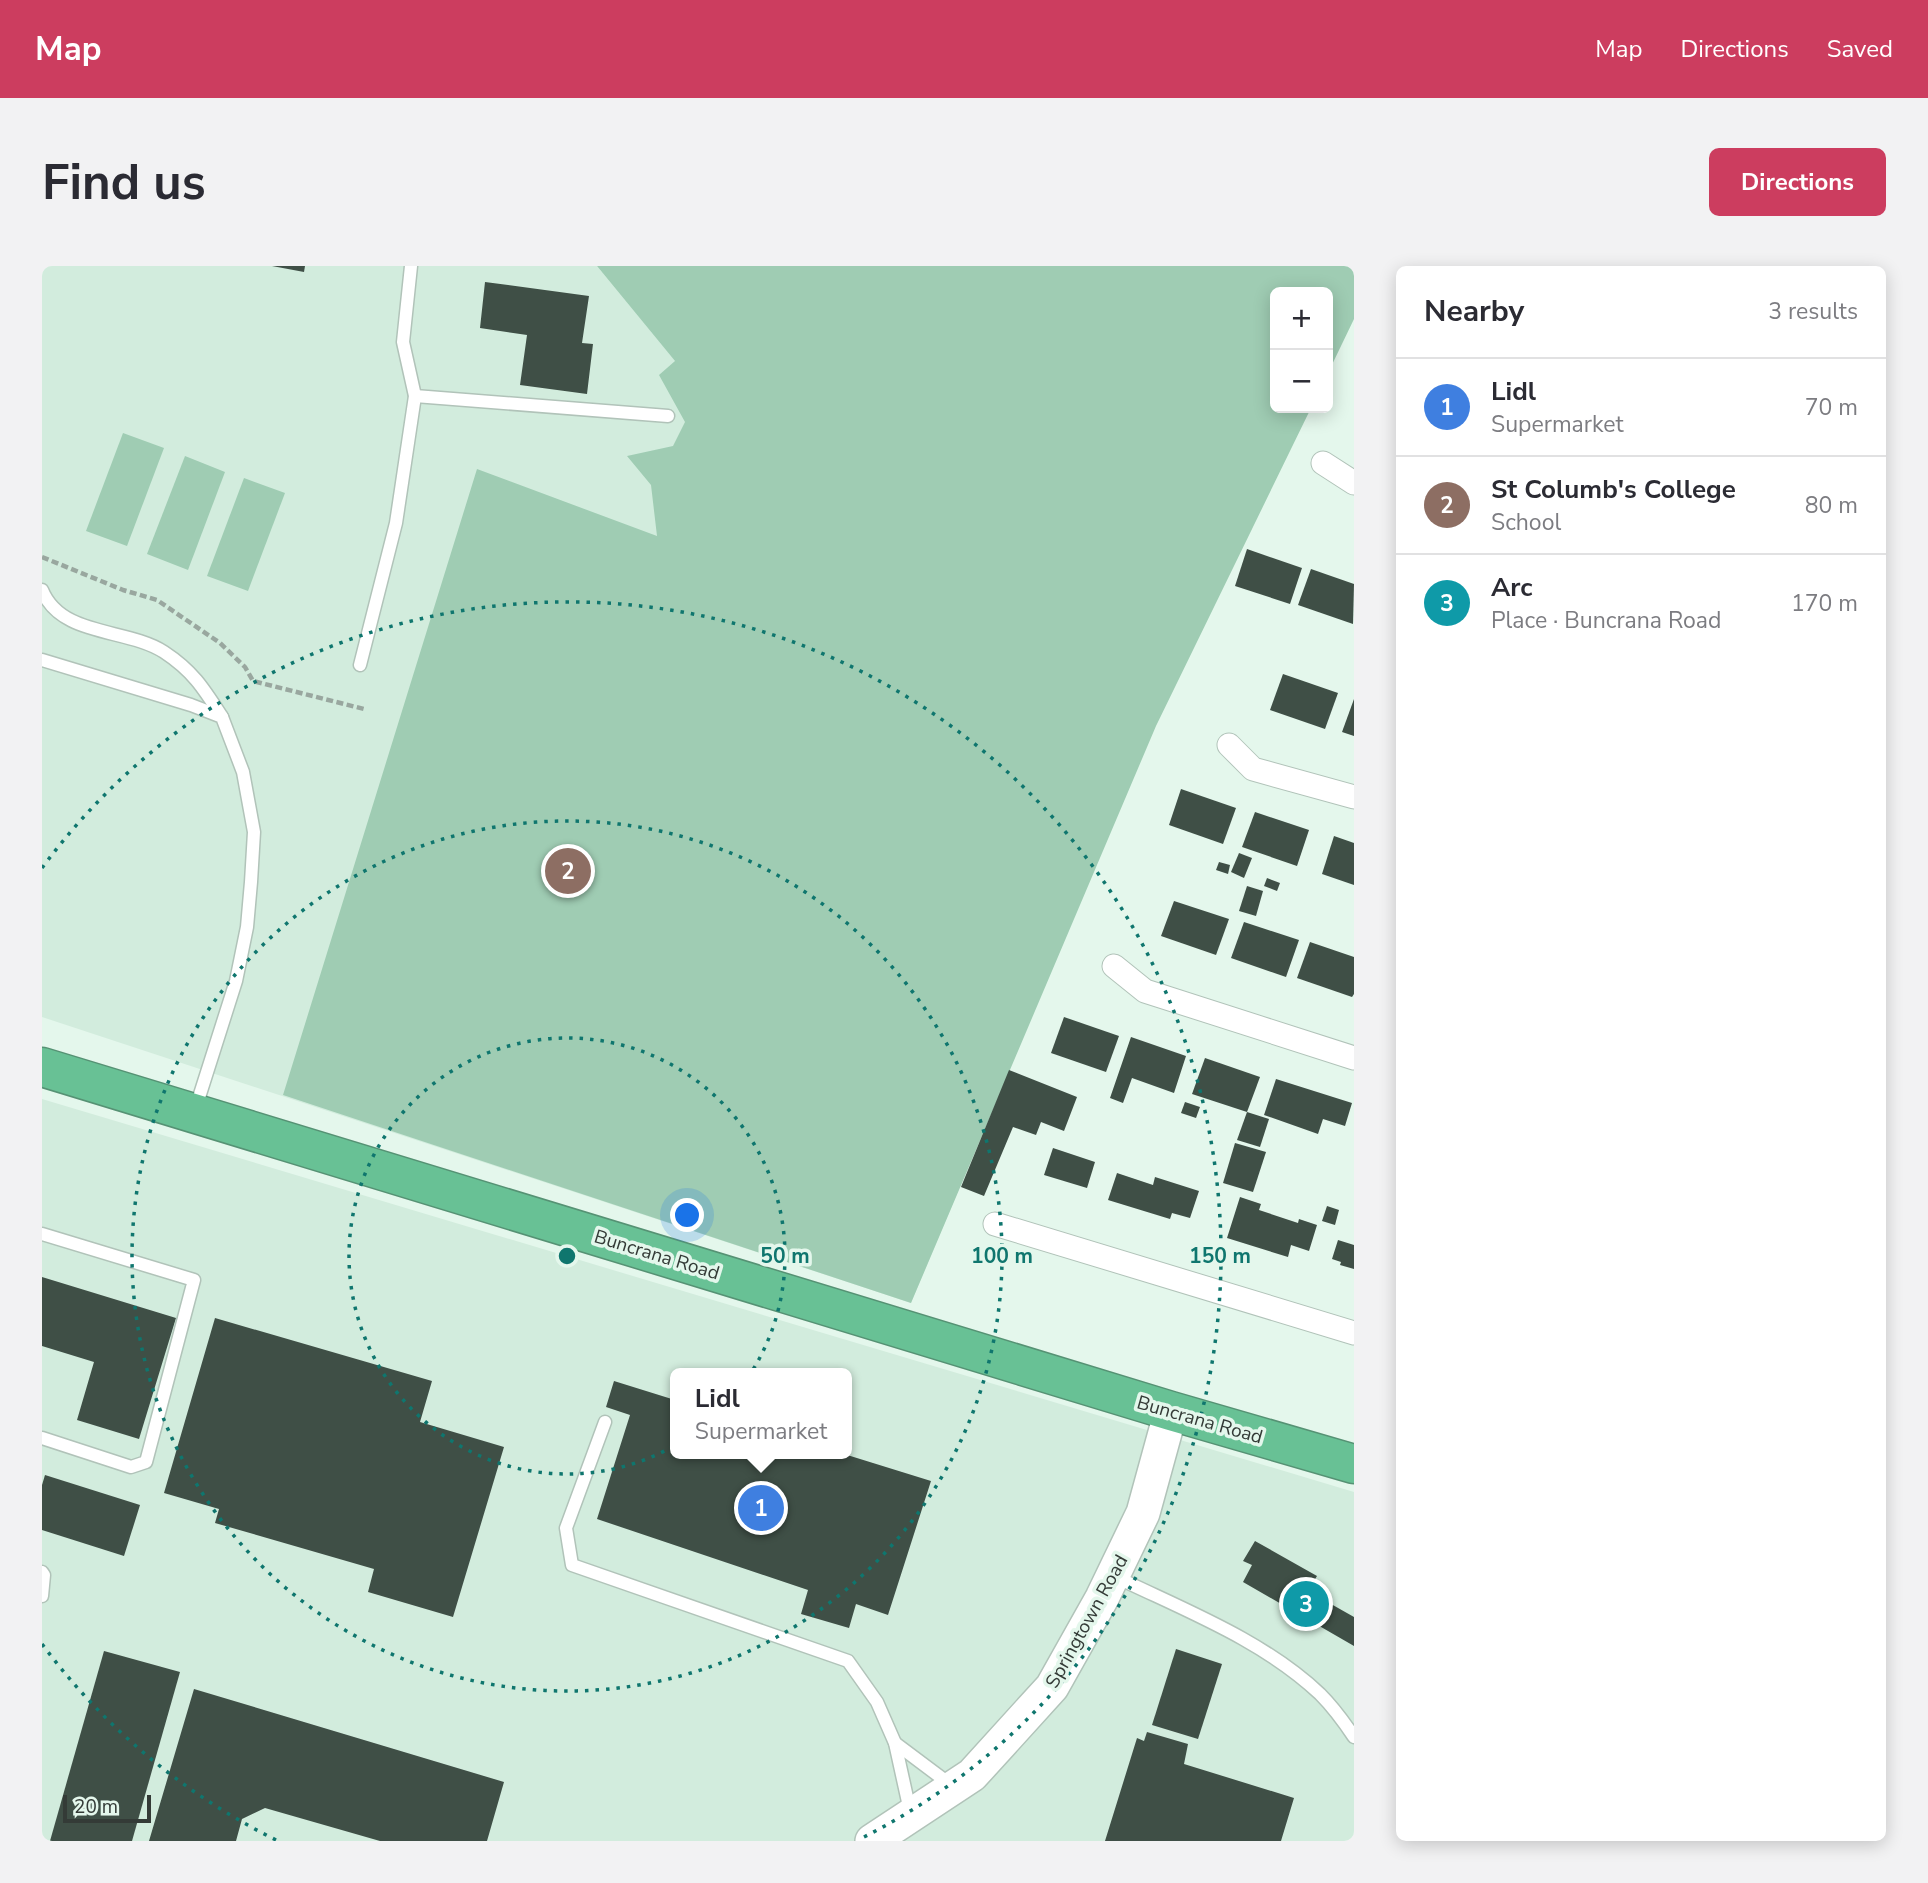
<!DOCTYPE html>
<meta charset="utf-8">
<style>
:root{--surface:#fff;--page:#f2f2f3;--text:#2b2b33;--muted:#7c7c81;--line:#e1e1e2;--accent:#cc3d5f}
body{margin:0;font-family:"Nunito Sans",sans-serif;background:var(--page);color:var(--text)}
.controls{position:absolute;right:21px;top:21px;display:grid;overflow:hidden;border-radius:10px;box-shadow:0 4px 18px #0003}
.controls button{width:63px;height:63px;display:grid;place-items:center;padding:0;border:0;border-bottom:2px solid var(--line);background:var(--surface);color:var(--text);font:35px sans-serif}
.scale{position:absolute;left:21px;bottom:18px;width:88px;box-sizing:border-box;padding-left:7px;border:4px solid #343b37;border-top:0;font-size:19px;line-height:24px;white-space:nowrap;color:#343b37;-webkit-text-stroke:5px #e4f7ec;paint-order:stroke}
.you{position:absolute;left:646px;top:950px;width:24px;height:24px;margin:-18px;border:5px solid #fff;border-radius:50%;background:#1a73e8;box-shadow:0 0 0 10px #1a73e833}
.badge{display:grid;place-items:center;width:46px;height:46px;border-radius:50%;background:var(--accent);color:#fff;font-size:23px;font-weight:700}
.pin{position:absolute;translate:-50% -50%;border:4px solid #fff;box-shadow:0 2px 7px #0006}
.popup{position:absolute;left:628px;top:1102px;width:182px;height:91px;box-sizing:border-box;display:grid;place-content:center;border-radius:10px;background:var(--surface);filter:drop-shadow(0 2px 5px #0005);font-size:23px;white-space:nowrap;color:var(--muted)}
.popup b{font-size:26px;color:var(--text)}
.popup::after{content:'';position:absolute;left:50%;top:100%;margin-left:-14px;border:14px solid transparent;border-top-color:var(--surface)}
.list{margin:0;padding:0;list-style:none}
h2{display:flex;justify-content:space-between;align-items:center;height:91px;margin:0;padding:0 28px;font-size:30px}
h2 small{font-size:23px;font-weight:400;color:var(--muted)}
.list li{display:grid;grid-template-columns:46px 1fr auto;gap:21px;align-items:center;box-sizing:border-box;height:98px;padding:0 28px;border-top:2px solid var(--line)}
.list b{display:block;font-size:26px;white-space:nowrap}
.list p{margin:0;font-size:23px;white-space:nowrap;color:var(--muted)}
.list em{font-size:23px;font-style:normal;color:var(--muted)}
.map{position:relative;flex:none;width:1312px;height:1575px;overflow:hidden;border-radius:10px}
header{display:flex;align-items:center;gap:42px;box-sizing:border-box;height:98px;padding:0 35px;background:var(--accent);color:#fff}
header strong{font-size:33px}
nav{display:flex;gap:38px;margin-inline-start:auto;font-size:24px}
.intro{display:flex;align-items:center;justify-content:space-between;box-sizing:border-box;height:168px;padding:0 42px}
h1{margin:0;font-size:49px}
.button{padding:18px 32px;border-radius:10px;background:var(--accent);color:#fff;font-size:24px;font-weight:700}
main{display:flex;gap:42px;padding:0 42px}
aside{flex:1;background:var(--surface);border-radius:10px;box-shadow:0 4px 18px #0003}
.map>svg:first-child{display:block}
.built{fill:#d2ecdd;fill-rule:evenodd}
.green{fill:#9fccb3}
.building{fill:#3f4f46}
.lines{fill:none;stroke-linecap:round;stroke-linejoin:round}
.lane-casing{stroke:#b1c3b9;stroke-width:15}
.street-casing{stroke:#b1c3b9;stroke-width:25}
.secondary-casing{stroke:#b1c3b9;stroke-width:36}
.highway-casing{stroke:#569274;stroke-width:41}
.path{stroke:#99a79f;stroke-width:4.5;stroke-dasharray:7 3.5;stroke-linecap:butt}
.lane{stroke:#fff;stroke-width:12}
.street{stroke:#fff;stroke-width:23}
.secondary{stroke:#fff;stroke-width:33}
.highway{stroke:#68c195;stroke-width:38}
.ring{fill:none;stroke:#0f766e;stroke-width:3.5;stroke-dasharray:3.5 7}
.labels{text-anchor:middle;stroke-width:7;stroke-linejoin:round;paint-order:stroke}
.street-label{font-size:19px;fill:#343b37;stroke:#e4f7ec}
.centre{fill:#0f766e;stroke:#e4f7ec;stroke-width:3.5}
.ring-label{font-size:21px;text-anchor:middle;font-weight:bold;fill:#0f766e;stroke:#e4f7ec;stroke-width:7;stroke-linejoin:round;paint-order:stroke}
</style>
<header>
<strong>Map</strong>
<nav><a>Map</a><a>Directions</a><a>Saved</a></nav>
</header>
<div class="intro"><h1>Find us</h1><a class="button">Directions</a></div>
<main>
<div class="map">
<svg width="1312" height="1575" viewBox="0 0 1312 1575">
<rect width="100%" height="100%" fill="#e4f7ec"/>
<g class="built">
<polygon points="0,0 555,0 644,108 967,804 869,1037 0,751"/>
<path d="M0,833L1312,1226V1575H0ZM633,1107H805V1188H633Z"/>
</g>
<g class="green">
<polygon points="555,0 1312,0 1312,53 1286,107 1286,26 1233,26 1233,142 1269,142 1114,460 869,1037 241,829 435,203 615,270 609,219 585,190 631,180 643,156 617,109 633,95"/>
<polygon points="81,167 122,182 85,280 44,265"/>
<polygon points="143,190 183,206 146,304 105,288"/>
<polygon points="202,212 243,227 206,325 165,310"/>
</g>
<g class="building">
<polygon points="230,0 263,0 262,6"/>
<polygon points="443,16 547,30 540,77 551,78 545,128 478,119 485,69 438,62"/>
<polygon points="1205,283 1260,302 1248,338 1193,320"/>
<polygon points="1269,303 1312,318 1311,358 1256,339"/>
<polygon points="1241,408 1296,427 1283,463 1228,444"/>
<polygon points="1312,433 1312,470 1300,466"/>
<polygon points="1139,523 1194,542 1181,578 1127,559"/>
<polygon points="1213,546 1267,564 1255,600 1200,581"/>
<polygon points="1292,570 1312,577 1312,619 1280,608"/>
<polygon points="1197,587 1210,592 1202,612 1189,606"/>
<polygon points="1177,596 1188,599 1186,608 1174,604"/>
<polygon points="1225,612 1238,617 1235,625 1222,620"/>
<polygon points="1205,620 1221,625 1214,650 1197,645"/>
<polygon points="1132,635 1187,653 1174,689 1119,670"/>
<polygon points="1202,656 1257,674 1244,711 1189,692"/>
<polygon points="1268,676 1312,691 1312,728 1310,731 1255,712"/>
<polygon points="1022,751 1077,770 1064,806 1009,787"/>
<polygon points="1089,771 1144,790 1132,827 1090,812 1081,837 1068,832"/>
<polygon points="1163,792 1218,811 1205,846 1150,828"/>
<polygon points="967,804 1035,831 1022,865 999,856 994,869 971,861 942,930 919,921"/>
<polygon points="1234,813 1310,837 1303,860 1281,853 1276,868 1222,849"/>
<polygon points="1143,836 1158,841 1154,852 1139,847"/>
<polygon points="1205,846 1227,853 1218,881 1195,874"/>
<polygon points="1193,877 1224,886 1211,926 1181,917"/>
<polygon points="1011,882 1053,896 1045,922 1002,909"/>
<polygon points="1075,907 1111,919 1113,911 1157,925 1148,952 1130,947 1128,953 1066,934"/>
<polygon points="1198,931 1219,938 1217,944 1256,957 1257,953 1275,959 1267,985 1249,979 1246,991 1185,972"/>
<polygon points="1285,940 1297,944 1293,959 1280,955"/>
<polygon points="1296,974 1312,979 1312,1003 1298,999 1299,996 1290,993"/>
<polygon points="0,1011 134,1052 97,1173 35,1154 52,1096 0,1080"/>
<polygon points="173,1052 390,1115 378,1156 462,1181 411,1351 326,1326 332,1303 173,1257 177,1243 122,1227"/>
<polygon points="572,1115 633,1134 633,1188 802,1188 889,1215 846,1349 814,1338 807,1362 759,1348 766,1324 555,1253 588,1149 564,1141"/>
<polygon points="3,1209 98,1239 82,1290 0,1264 0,1219"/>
<polygon points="1213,1275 1275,1310 1266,1325 1312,1351 1312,1380 1201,1316 1210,1299 1201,1295"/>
<polygon points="1134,1383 1180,1398 1156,1473 1110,1459"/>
<polygon points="62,1385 138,1406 90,1575 8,1575"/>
<polygon points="152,1423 462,1516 445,1575 338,1575 223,1542 200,1553 194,1575 107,1575"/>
<polygon points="1105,1466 1146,1478 1142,1498 1252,1532 1239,1575 1063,1575 1095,1472 1102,1475"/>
</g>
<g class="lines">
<g class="lane-casing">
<g id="lane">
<polyline points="373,130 626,150"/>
<path d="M0,324C19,371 85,362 122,386C151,405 162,423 180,451"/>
<polyline points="0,394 149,439 180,451 201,506 212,566 209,616 205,661 194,715 153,844"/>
<polyline points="318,399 354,257 373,130 361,76 369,0"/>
<polyline points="0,968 152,1014 104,1196 89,1201 0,1172"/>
<polyline points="563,1156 524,1262 530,1299 806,1395 835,1436 853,1477 868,1545"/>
<polyline points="0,1306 2,1309 0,1330"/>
<path d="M1072,1310C1142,1344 1221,1374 1278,1428C1291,1441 1302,1456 1312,1471"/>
<polyline points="853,1477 909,1519"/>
</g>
</g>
<g class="street-casing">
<g id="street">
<polyline points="1281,197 1312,217"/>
<polyline points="1187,479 1211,503 1312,531"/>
<polyline points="1072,700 1103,725 1312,792"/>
<polyline points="953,958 1312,1067"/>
</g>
</g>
<g class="secondary-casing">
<polyline id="secondary" points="830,1575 930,1509 1010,1421 1060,1332 1101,1247 1129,1145"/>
</g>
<g class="highway-casing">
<polyline id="highway" points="0,801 1129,1145 1312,1198"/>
</g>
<polyline class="path" points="0,291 81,324 115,334 178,377 203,401 211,415 322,443"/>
<use href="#lane" class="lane"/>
<use href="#street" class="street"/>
<use href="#secondary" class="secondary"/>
<use href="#highway" class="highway"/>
</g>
<g class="ring">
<circle cx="525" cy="990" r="218"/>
<circle cx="525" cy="990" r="435"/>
<path d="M234 1574A653 653 0 0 1 0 1378M0 602A653 653 0 1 1 816 1574"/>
</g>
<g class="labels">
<g class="street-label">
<text transform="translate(615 988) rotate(17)" y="7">Buncrana Road</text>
<text transform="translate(1158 1153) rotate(16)" y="7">Buncrana Road</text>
<text transform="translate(1044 1355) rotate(-61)" y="7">Springtown Road</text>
</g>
</g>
<circle cx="525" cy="990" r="10" class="centre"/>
<g class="ring-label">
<text x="743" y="997">50 m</text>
<text x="960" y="997">100 m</text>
<text x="1178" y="997">150 m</text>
</g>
</svg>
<div class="controls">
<button>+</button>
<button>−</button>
</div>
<div class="scale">20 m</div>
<div class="you"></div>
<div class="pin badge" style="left:719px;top:1242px;background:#3f7fe0">1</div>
<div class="popup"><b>Lidl</b>Supermarket</div>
<div class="pin badge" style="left:526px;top:605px;background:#8d6e63">2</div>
<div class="pin badge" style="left:1264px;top:1338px;background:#0f9aa8">3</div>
</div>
<aside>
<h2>Nearby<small>3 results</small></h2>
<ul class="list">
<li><span class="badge" style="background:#3f7fe0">1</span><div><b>Lidl</b><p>Supermarket</p></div><em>70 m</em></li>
<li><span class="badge" style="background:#8d6e63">2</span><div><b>St Columb's College</b><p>School</p></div><em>80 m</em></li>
<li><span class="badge" style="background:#0f9aa8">3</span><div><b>Arc</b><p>Place · Buncrana Road</p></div><em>170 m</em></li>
</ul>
</aside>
</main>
